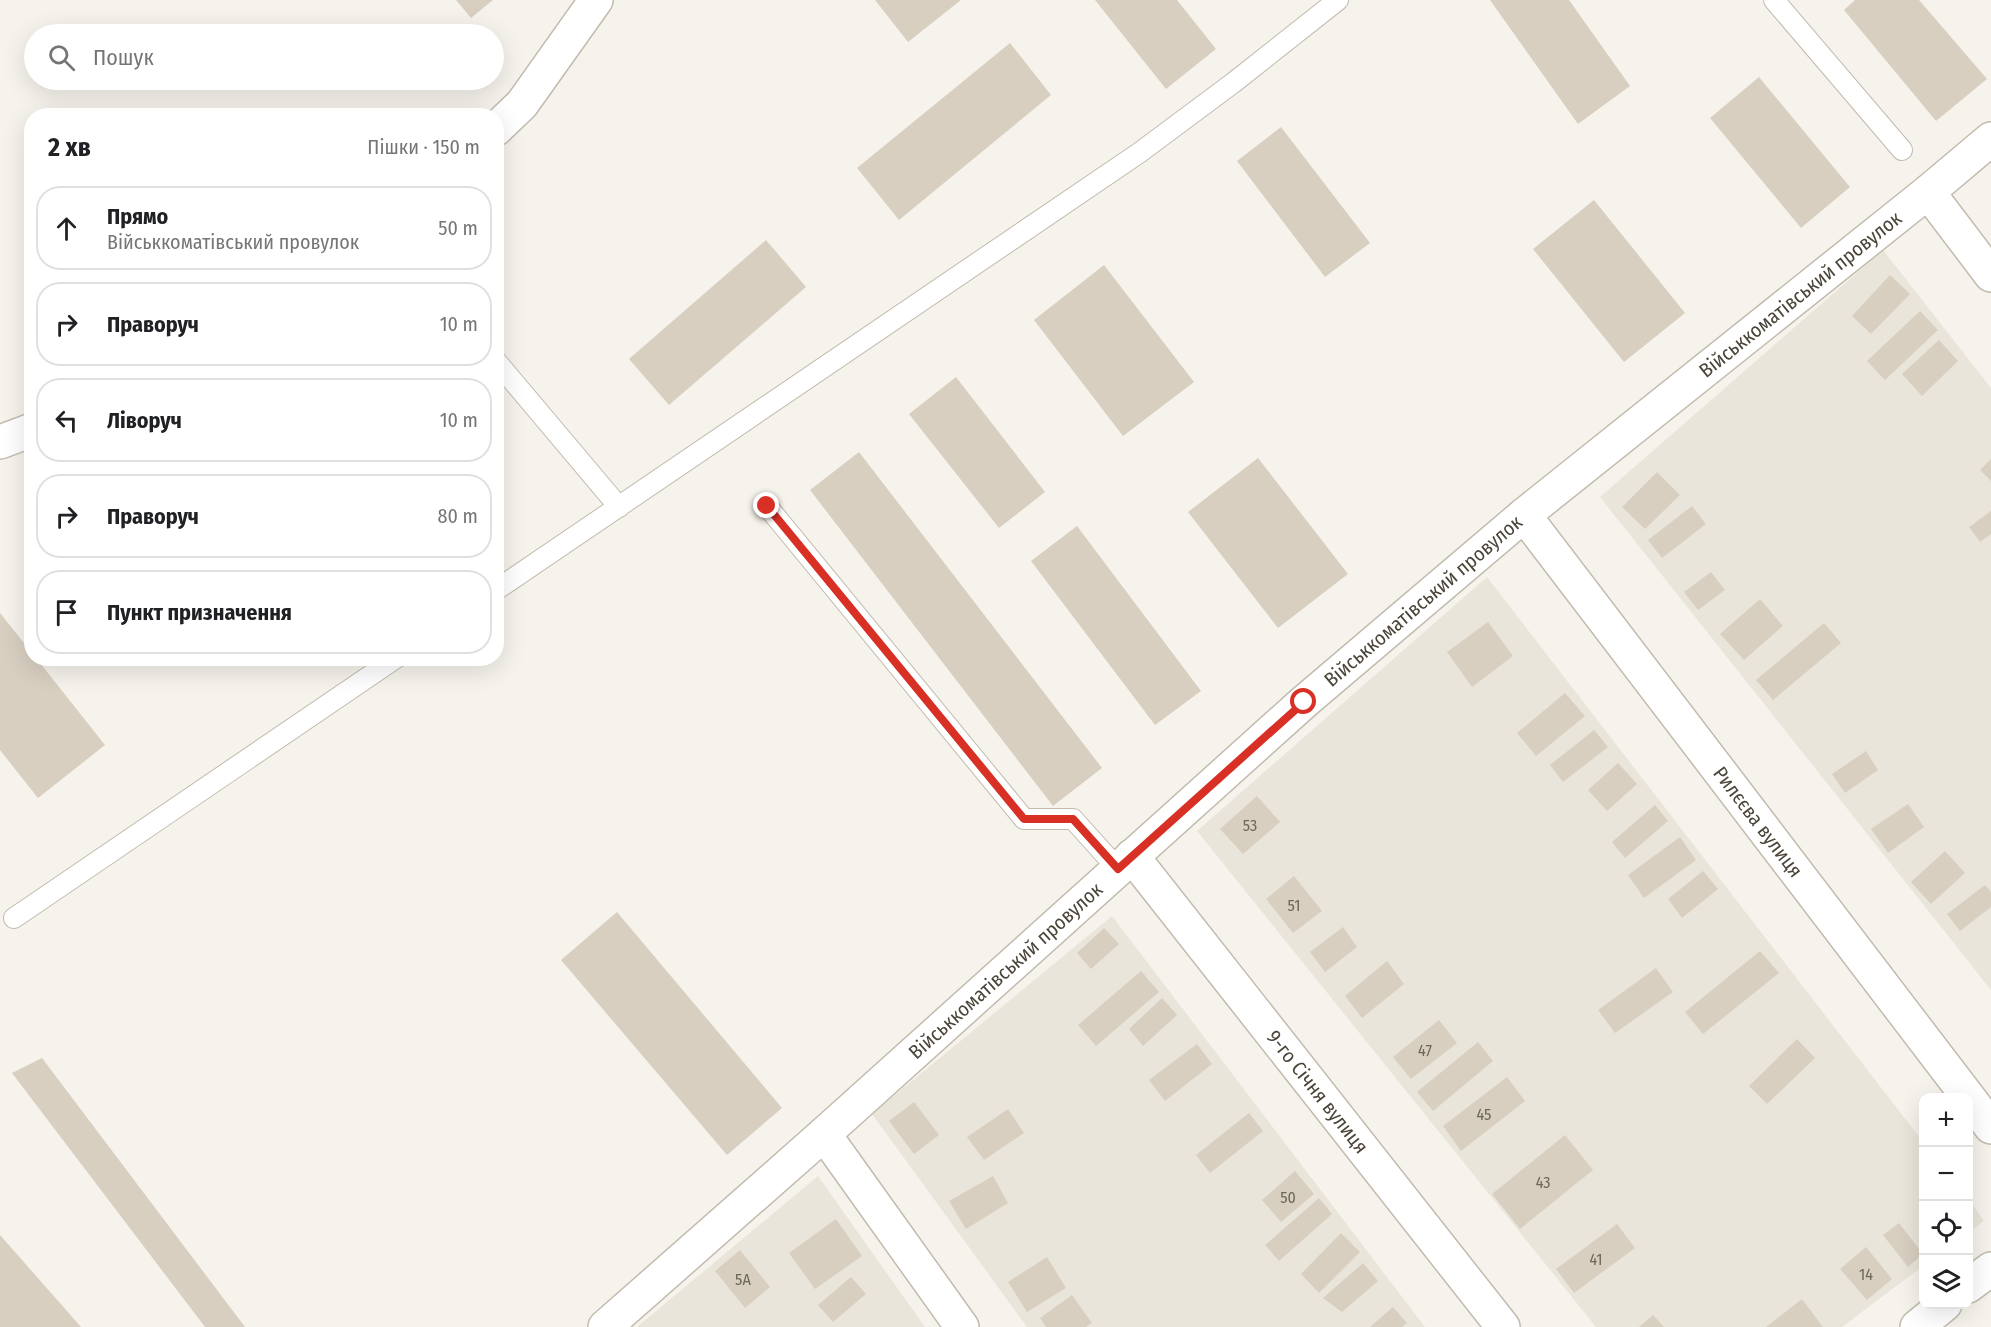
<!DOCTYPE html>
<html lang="uk">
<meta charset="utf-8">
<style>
:root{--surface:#fff;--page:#f6f6f6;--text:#202124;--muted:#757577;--line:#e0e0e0}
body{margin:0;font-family:"Fira Sans Condensed",sans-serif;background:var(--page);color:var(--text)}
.controls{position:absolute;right:18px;bottom:18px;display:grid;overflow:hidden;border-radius:12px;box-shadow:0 6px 24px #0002}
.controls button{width:54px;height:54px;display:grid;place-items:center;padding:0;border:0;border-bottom:2px solid var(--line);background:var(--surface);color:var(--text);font:30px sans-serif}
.stop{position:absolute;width:18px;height:18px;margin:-14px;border:4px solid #d93025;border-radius:50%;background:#fff}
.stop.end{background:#d93025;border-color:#fff;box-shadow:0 2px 6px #0008}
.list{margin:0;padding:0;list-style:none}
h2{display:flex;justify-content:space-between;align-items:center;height:78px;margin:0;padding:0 24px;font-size:26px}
h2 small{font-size:20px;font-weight:400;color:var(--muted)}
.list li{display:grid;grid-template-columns:39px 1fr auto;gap:18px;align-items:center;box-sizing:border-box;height:84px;margin:0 12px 12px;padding:0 12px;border:2px solid var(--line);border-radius:24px}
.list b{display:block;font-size:22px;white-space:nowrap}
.list p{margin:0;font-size:20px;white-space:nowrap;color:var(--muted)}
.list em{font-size:20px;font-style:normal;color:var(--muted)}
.icon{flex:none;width:33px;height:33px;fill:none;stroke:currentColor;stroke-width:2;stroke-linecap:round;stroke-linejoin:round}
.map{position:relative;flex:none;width:1991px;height:1327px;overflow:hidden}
.search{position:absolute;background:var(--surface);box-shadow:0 6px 24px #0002;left:24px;top:24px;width:480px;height:66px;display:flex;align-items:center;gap:15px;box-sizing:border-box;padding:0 21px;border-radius:33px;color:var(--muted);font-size:22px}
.panel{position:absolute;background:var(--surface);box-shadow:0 6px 24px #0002;left:24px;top:108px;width:480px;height:558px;border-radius:24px}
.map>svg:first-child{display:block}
.residential{fill:#eae5da}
.building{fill:#d8cfc1}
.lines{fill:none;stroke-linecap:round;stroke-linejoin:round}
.lane-casing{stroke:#c2bbae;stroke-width:22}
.street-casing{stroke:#c2bbae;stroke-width:36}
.lane{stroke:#fff;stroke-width:20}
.street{stroke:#fff;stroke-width:33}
.route{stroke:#d93025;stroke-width:8}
.labels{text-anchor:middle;stroke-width:4.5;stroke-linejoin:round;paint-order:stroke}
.number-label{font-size:16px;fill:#6e675b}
.street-label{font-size:20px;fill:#4b4439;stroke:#fff}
</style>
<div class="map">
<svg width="1991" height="1327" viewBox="0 0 1991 1327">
<rect width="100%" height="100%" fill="#f6f3ec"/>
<g class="residential">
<polygon points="1883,250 1991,388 1991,990 1600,497"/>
<polygon points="1487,577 1923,1142 1923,1266 1842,1327 1596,1327 1197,831"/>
<polygon points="1112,916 1425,1327 1027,1327 872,1114"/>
<polygon points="818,1176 925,1327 637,1327"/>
<polygon points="1969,1200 1984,1221 1969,1232 1968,1201"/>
</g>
<g class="building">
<polygon points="456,0 493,0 471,18"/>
<polygon points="875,0 961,0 908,42"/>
<polygon points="1095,0 1177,0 1216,49 1166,89"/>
<polygon points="1490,0 1569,0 1630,86 1578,124"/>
<polygon points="1855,0 1919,0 1987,79 1936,121 1844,10"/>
<polygon points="1010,43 1051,95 899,220 857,168"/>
<polygon points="1759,77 1850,187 1801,228 1710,118"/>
<polygon points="1281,127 1370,243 1325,277 1237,161"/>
<polygon points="1594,200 1685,313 1624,362 1533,249"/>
<polygon points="766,240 806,287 669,405 629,359"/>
<polygon points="1104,265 1194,382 1123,436 1034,320"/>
<polygon points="1890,275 1910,294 1871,334 1852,316"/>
<polygon points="1920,311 1938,330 1885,380 1867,361"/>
<polygon points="1939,340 1958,361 1922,396 1902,374"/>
<polygon points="956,377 1045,492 999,528 909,414"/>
<polygon points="859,452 1102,768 1053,806 810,490"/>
<polygon points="1258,458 1348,574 1278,628 1188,512"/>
<polygon points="1991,459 1991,481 1980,470"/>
<polygon points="1657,472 1680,495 1645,529 1622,507"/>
<polygon points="1692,506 1706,524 1662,558 1648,540"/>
<polygon points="1991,511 1991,534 1980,542 1969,527"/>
<polygon points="1077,526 1201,691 1155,725 1031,561"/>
<polygon points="1711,572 1725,590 1698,610 1684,592"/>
<polygon points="1760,599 1783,626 1744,660 1720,634"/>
<polygon points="0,613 32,653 32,658 36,658 105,745 38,798 0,750"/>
<polygon points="1488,622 1513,656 1472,687 1447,652"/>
<polygon points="1824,623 1841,643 1773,700 1756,680"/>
<polygon points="1565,693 1585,716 1536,756 1517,733"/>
<polygon points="1594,730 1608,747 1563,782 1550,765"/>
<polygon points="1866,751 1878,770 1845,793 1832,774"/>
<polygon points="1618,763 1637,784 1607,811 1588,790"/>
<polygon points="1257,796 1280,822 1243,854 1220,829"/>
<polygon points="1908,804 1924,827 1888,853 1871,829"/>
<polygon points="1655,805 1668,821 1625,858 1612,842"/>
<polygon points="1680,837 1696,860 1644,898 1628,875"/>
<polygon points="1945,851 1965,873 1931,904 1911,882"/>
<polygon points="1703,871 1718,889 1682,918 1668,899"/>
<polygon points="1294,876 1322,911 1293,933 1266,899"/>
<polygon points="1985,885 1991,892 1991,907 1960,931 1947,914"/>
<polygon points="617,912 782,1108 727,1155 561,960"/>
<polygon points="1343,927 1357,947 1325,972 1310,952"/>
<polygon points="1104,928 1119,944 1091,969 1077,953"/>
<polygon points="1760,951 1779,973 1703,1034 1685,1012"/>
<polygon points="1387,961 1404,984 1362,1018 1345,996"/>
<polygon points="1656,968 1673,992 1615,1033 1598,1010"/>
<polygon points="1141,971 1159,992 1096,1046 1078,1025"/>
<polygon points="1162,998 1177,1015 1143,1046 1129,1029"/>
<polygon points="1439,1020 1457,1043 1411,1079 1393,1057"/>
<polygon points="1797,1039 1815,1058 1767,1104 1749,1086"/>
<polygon points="1478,1042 1493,1061 1433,1111 1417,1092"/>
<polygon points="1197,1044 1212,1064 1165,1101 1149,1080"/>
<polygon points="42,1058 245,1327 205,1327 12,1073"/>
<polygon points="1507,1077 1525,1101 1461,1151 1443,1126"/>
<polygon points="914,1102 939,1135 914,1154 889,1121"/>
<polygon points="1008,1109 1024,1133 984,1160 967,1137"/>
<polygon points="1249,1113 1263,1131 1210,1173 1196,1155"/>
<polygon points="1565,1135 1593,1170 1520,1229 1492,1194"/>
<polygon points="1295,1171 1314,1194 1281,1222 1262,1200"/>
<polygon points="993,1176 1008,1203 966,1229 949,1201"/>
<polygon points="1319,1198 1332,1214 1279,1261 1265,1245"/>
<polygon points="836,1219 862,1256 815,1289 789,1253"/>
<polygon points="1899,1223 1923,1254 1908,1267 1883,1235"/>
<polygon points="1617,1224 1635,1248 1574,1293 1556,1269"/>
<polygon points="1341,1233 1360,1252 1319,1293 1301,1274"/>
<polygon points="0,1235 81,1327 0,1327"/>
<polygon points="1866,1247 1892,1279 1867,1300 1840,1269"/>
<polygon points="740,1250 770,1287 745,1308 715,1271"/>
<polygon points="1047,1257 1066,1288 1027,1312 1008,1282"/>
<polygon points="1363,1263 1378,1281 1342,1312 1323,1298"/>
<polygon points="851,1277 866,1294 833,1322 818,1305"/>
<polygon points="1072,1295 1092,1323 1086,1327 1046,1327 1040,1318"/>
<polygon points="1802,1299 1823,1327 1766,1327"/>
<polygon points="1393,1307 1407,1323 1402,1327 1370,1327"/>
<polygon points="1653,1315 1664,1327 1639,1327"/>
</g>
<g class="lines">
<g class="lane-casing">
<g id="lane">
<polyline points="1774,0 1902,150"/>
<polyline points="496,361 619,507"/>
<polyline points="767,506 1024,819 1073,819 1118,869"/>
<polyline points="496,590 1139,153 1233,83 1338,0"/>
<polyline points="14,918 396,658"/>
</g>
</g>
<g class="street-casing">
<g id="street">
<polyline points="496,129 522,104 596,0"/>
<polyline points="1928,192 1991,275"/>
<polyline points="0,442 32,430"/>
<path id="s1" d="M1524,515L1991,1127"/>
<path id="s2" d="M1132,856L1503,1327"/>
<polyline points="824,1134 962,1327"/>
<polyline points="1968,1286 1991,1269"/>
<path id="s3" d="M605,1327L824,1134L1304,702L1524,515L1928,192L1991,139"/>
<polyline points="1917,1327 1945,1304"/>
</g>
</g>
<use href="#lane" class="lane"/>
<use href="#street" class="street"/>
</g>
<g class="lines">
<polyline class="route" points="767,506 1024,819 1073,819 1118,869 1304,702"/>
</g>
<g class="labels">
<g class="number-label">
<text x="1250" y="831">53</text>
<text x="1294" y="911">51</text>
<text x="1425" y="1056">47</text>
<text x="1484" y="1120">45</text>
<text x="1543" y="1188">43</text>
<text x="1288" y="1203">50</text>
<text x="1596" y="1265">41</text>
<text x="1866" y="1280">14</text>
<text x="743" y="1285">5А</text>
</g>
<g class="street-label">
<text dy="7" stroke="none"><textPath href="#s3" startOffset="1580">Військкоматівський провулок</textPath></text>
<text dy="7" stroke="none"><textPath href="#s3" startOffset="1094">Військкоматівський провулок</textPath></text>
<text dy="7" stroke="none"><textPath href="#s1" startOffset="386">Рилєєва вулиця</textPath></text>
<text dy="7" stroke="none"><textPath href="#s3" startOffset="536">Військкоматівський провулок</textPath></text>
<text dy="7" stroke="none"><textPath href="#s2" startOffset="300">9-го Січня вулиця</textPath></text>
</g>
</g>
</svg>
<div class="controls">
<button>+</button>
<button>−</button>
<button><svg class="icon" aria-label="locate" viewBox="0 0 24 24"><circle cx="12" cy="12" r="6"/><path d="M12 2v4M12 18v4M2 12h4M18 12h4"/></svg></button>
<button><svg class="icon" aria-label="layers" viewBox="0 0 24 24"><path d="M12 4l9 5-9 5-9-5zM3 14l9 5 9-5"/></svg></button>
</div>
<div class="stop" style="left:1304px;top:702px"></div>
<div class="stop end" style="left:767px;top:506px"></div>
<div class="search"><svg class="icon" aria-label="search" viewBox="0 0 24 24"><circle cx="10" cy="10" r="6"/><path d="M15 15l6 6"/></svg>Пошук</div>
<section class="panel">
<h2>2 хв<small>Пішки · 150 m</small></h2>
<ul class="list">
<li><svg class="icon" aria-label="ahead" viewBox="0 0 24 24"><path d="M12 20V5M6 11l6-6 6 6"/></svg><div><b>Прямо</b><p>Військкоматівський провулок</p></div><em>50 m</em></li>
<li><svg class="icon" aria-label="right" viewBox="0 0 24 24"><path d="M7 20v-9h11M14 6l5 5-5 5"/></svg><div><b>Праворуч</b></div><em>10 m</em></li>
<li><svg class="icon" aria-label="left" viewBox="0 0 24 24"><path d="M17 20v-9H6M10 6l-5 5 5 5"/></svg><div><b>Ліворуч</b></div><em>10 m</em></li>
<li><svg class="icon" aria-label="right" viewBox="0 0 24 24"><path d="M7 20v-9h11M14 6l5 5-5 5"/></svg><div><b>Праворуч</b></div><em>80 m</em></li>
<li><svg class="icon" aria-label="arrive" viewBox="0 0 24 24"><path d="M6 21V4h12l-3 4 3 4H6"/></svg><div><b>Пункт призначення</b></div></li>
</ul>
</section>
</div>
